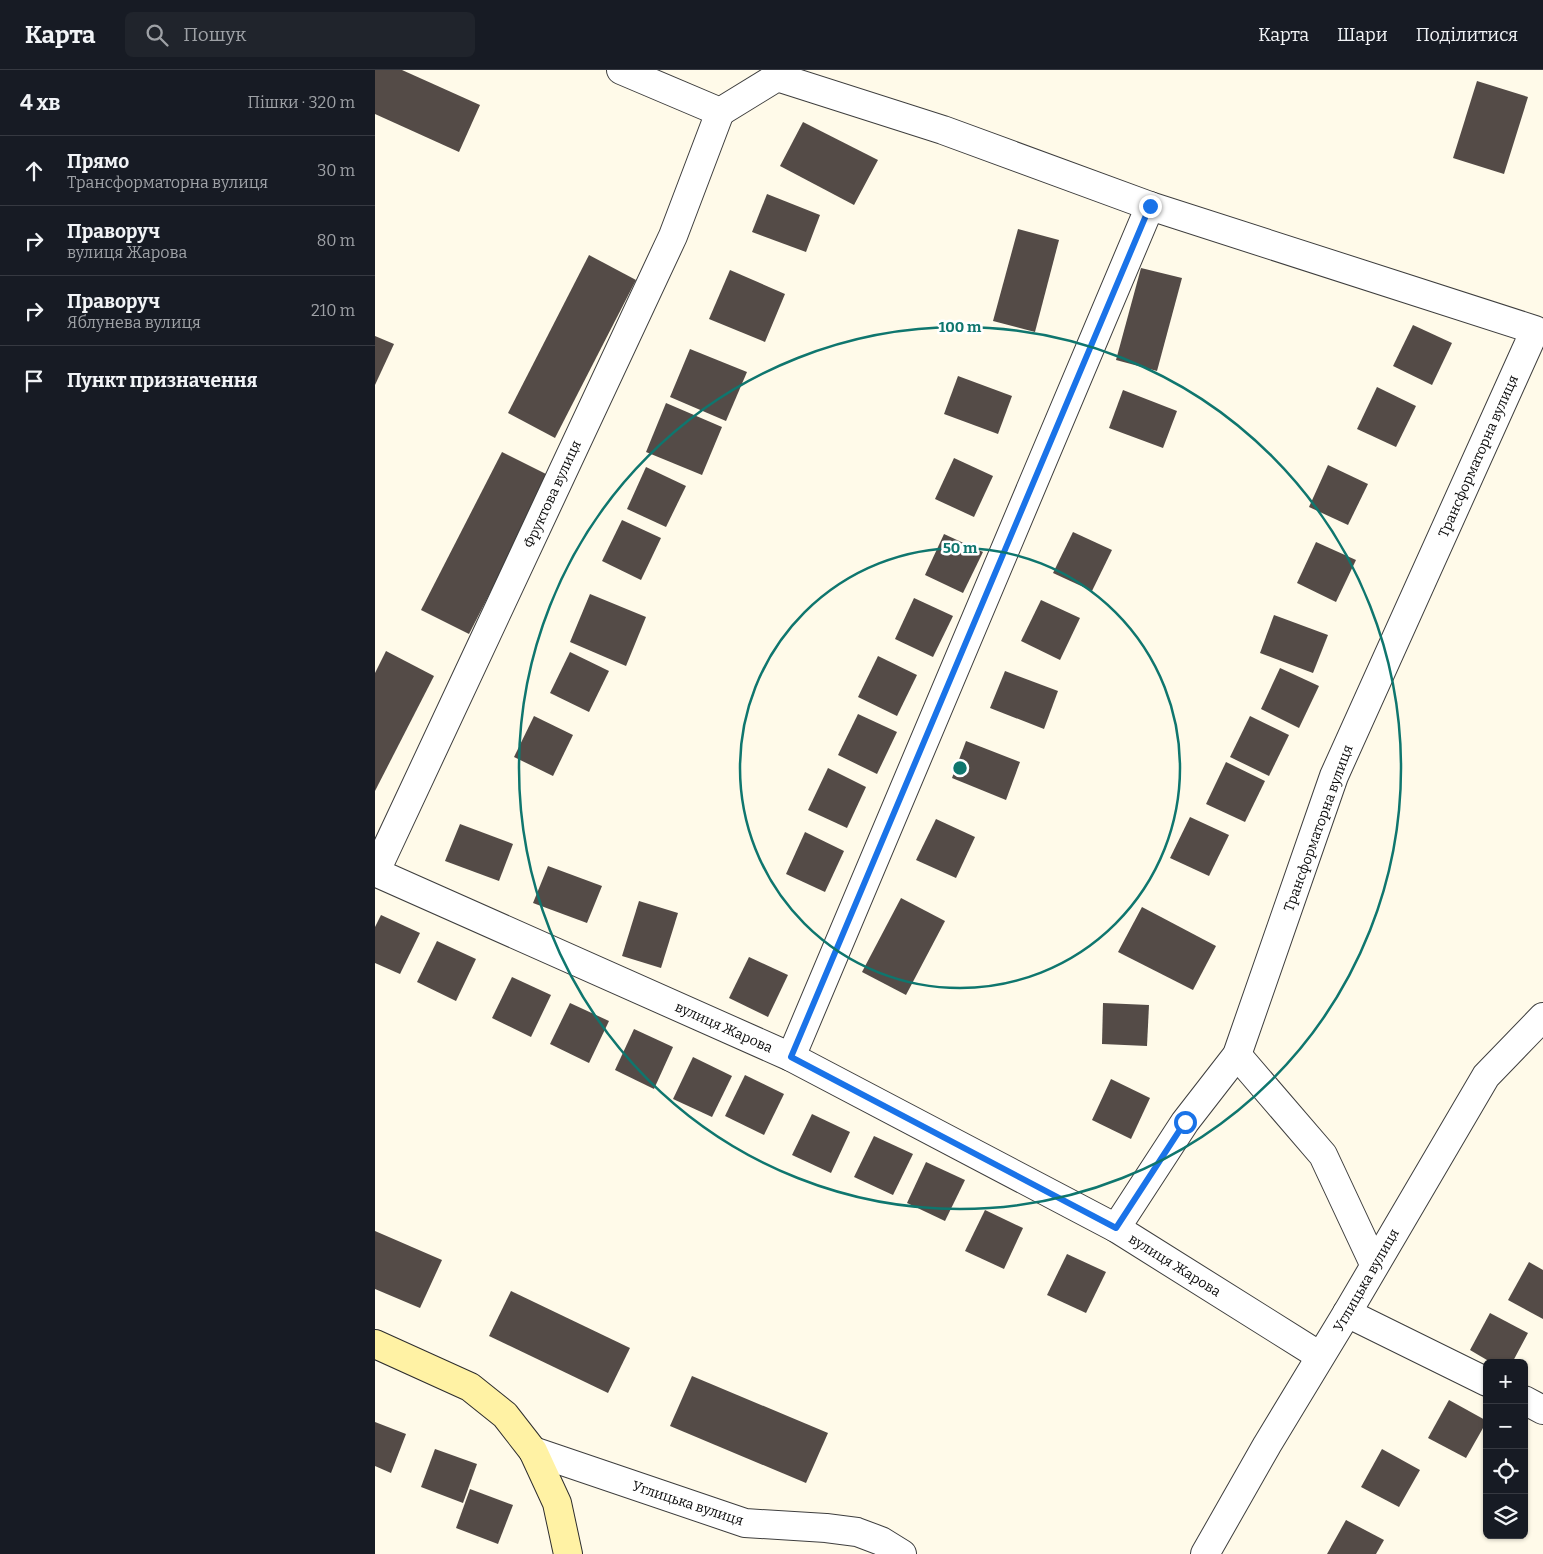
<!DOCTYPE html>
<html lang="uk">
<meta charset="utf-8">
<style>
:root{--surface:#171b24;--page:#20242c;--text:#f1f3f6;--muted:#9ea1a6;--line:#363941}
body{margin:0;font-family:Bitter,serif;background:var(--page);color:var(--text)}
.controls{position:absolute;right:15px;bottom:15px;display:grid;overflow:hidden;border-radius:8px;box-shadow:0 1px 4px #0004}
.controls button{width:45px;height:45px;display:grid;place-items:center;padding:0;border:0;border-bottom:1px solid var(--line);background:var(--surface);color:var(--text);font:25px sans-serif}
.stop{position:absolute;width:15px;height:15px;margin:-11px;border:4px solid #1a73e8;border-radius:50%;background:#fff}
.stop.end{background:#1a73e8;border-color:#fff;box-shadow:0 1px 5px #0008}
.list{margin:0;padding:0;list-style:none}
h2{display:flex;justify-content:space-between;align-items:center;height:65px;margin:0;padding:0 20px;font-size:21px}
h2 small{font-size:16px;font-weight:400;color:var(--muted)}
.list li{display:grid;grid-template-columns:32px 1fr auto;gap:15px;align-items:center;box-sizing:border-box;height:70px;padding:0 20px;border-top:1px solid var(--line)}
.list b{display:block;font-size:19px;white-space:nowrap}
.list p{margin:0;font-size:16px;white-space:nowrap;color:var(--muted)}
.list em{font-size:16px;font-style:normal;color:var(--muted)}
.icon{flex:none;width:28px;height:28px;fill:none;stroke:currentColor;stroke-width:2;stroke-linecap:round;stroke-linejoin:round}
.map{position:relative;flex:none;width:1168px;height:1484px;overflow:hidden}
header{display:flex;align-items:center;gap:30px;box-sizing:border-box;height:70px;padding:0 25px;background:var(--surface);border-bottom:1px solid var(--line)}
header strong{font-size:24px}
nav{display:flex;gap:28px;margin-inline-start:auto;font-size:18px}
.search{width:350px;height:45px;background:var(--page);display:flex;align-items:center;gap:12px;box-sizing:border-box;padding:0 18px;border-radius:8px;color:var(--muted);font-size:19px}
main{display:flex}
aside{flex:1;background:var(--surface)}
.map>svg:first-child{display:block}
.building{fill:#544b47}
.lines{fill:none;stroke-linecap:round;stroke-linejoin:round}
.minor-casing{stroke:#3e3e3e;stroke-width:30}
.secondary-casing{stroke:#2d2d2d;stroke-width:30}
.minor{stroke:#fff;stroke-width:28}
.secondary{stroke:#fff2a4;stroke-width:28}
.route{stroke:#1a73e8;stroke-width:6}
.ring{fill:none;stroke:#0f766e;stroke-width:2.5}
.labels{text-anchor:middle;stroke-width:5;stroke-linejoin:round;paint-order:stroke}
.street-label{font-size:14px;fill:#0b0b0b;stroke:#fff}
.centre{fill:#0f766e;stroke:#fff;stroke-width:2.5}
.ring-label{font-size:15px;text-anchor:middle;font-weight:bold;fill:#0f766e;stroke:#fff;stroke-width:5;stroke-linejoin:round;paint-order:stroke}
</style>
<header>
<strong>Карта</strong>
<div class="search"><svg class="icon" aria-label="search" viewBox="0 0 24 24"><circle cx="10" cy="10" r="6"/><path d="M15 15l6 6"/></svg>Пошук</div>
<nav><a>Карта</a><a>Шари</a><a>Поділитися</a></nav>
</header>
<main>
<aside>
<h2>4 хв<small>Пішки · 320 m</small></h2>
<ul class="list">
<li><svg class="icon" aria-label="ahead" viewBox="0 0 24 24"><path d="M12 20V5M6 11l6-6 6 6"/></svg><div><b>Прямо</b><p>Трансформаторна вулиця</p></div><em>30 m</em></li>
<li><svg class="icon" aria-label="right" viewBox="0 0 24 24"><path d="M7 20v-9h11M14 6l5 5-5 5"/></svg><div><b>Праворуч</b><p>вулиця Жарова</p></div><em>80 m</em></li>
<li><svg class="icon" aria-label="right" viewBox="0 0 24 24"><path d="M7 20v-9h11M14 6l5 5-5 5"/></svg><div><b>Праворуч</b><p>Яблунева вулиця</p></div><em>210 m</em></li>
<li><svg class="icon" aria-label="arrive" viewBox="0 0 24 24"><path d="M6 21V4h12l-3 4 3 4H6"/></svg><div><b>Пункт призначення</b></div></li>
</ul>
</aside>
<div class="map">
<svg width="1168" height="1484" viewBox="0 0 1168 1484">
<rect width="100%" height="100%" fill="#fffae9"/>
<g class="building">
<polygon points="0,0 27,0 105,35 84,82 0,44"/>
<polygon points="1102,11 1153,27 1129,104 1078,88"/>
<polygon points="428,52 503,90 479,135 405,96"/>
<polygon points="392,124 445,145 431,182 377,162"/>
<polygon points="643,159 684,170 660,262 618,251"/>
<polygon points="214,185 261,210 180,368 133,343"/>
<polygon points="766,198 807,208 782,301 741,290"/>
<polygon points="355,200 410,224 390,272 334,249"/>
<polygon points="1038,255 1077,273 1057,315 1018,296"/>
<polygon points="0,266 19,274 0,315"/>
<polygon points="315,279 372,302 351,351 295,327"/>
<polygon points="583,306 637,326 623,364 569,344"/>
<polygon points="1002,317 1041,336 1021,377 982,359"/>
<polygon points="748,320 802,341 788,378 734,358"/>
<polygon points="291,333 347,357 327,405 271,382"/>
<polygon points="127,382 175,406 94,564 46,540"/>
<polygon points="579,388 618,406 599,447 560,429"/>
<polygon points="953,395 993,414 973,455 934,437"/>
<polygon points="271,397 311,416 291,457 252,439"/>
<polygon points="247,450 286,468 266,510 227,491"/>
<polygon points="698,462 737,480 717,521 678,503"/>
<polygon points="569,464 608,482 588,523 550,505"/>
<polygon points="941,472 981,490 961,532 922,513"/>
<polygon points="215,524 271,547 251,596 195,572"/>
<polygon points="539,528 578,546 558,587 520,569"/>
<polygon points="666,530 705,548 685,590 646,571"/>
<polygon points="899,545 953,565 938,603 885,583"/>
<polygon points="11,581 59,606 0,721 0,603"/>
<polygon points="195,582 234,601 214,642 175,623"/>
<polygon points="503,586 542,605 522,646 483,627"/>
<polygon points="905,598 944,616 924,658 886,639"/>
<polygon points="630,601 683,621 669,659 615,638"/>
<polygon points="483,644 522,662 502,704 463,685"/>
<polygon points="159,646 198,665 178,706 139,687"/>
<polygon points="875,646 914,665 894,706 855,687"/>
<polygon points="591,671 645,692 631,730 577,708"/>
<polygon points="851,692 890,711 870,752 831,734"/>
<polygon points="453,698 491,717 472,758 433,740"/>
<polygon points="815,747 854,765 834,806 795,788"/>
<polygon points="561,749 600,767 581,808 541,790"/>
<polygon points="85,754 138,774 124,811 70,791"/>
<polygon points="430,762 469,781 450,822 411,804"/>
<polygon points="173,796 227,816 212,853 158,833"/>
<polygon points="526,828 570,851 531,925 487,902"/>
<polygon points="264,831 303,843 286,898 247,886"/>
<polygon points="767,837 841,876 818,920 743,882"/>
<polygon points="6,845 45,863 25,904 0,893 0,857"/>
<polygon points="62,871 101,889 81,931 42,912"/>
<polygon points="374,887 413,905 393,947 354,928"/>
<polygon points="137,907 176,925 156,967 117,948"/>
<polygon points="195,933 234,951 214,993 175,974"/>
<polygon points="728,933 774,935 772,976 727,974"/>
<polygon points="259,959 298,977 279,1019 240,1000"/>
<polygon points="318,987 357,1006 337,1047 298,1029"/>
<polygon points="370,1005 409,1024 389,1065 350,1046"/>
<polygon points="736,1009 775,1028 756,1069 717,1050"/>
<polygon points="437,1044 475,1062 456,1103 417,1085"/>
<polygon points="499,1066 538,1084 518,1125 479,1107"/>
<polygon points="551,1092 590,1110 570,1151 532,1133"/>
<polygon points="610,1140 648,1158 629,1199 590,1181"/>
<polygon points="0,1161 67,1190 45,1238 0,1219"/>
<polygon points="692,1184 731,1202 711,1243 672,1225"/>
<polygon points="1154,1192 1168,1200 1168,1249 1133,1230"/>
<polygon points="136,1221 255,1278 233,1323 114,1266"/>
<polygon points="1115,1243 1153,1263 1137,1293 1117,1293 1095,1280"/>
<polygon points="317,1306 453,1363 431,1413 295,1356"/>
<polygon points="1074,1330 1112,1351 1091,1388 1053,1368"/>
<polygon points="0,1352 31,1364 16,1403 0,1396"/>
<polygon points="60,1379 102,1394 88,1433 46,1417"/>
<polygon points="1007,1379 1045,1400 1024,1437 986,1417"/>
<polygon points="95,1419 138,1435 123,1474 81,1458"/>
<polygon points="971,1450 1009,1470 1001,1484 952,1484"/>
</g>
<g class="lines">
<g class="minor-casing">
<g id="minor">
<polyline points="246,0 345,42 402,7 568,60 775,136 1160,260 959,706 862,985 810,1052 741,1158"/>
<polyline points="0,802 416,987 741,1158 945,1286"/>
<polyline points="0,803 298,166 345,42"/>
<polyline points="862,985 948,1085 999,1194"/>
<polyline points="416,987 775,136"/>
<polyline points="972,1243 1112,1312"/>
<polyline points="1149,1330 1168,1340"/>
<polyline points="158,1381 370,1453 451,1458 482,1462 506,1471 527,1484"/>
<polyline points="830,1484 892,1375 972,1243 1111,1006 1168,947"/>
</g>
</g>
<g class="secondary-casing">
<polyline id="secondary" points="0,1274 95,1317 130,1345 158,1381 182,1433 193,1484"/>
</g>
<use href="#minor" class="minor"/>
<use href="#secondary" class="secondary"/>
</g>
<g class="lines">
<polyline class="route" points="775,136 416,987 741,1158 810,1052"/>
</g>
<g class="ring">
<circle cx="585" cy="698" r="220"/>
<circle cx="585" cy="698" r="441"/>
</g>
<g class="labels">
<g class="street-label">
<text transform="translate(1103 386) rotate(-66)" y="5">Трансформаторна вулиця</text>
<text transform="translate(177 424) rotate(-65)" y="5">Фруктова вулиця</text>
<text transform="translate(943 758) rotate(-70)" y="5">Трансформаторна вулиця</text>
<text transform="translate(349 957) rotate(24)" y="5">вулиця Жарова</text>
<text transform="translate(800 1195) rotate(32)" y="5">вулиця Жарова</text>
<text transform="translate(991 1210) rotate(-60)" y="5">Углицька вулиця</text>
<text transform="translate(313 1433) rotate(18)" y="5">Углицька вулиця</text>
</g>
</g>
<circle cx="585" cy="698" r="8" class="centre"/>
<g class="ring-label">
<text x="585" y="262">100 m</text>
<text x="585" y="483">50 m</text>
</g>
</svg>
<div class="controls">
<button>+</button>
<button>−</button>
<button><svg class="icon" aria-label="locate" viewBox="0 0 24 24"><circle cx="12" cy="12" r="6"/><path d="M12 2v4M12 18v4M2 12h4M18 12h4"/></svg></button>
<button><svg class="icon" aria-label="layers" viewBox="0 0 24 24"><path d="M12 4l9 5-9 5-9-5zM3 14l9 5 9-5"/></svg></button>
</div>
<div class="stop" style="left:810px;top:1052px"></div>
<div class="stop end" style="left:775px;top:136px"></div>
</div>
</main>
